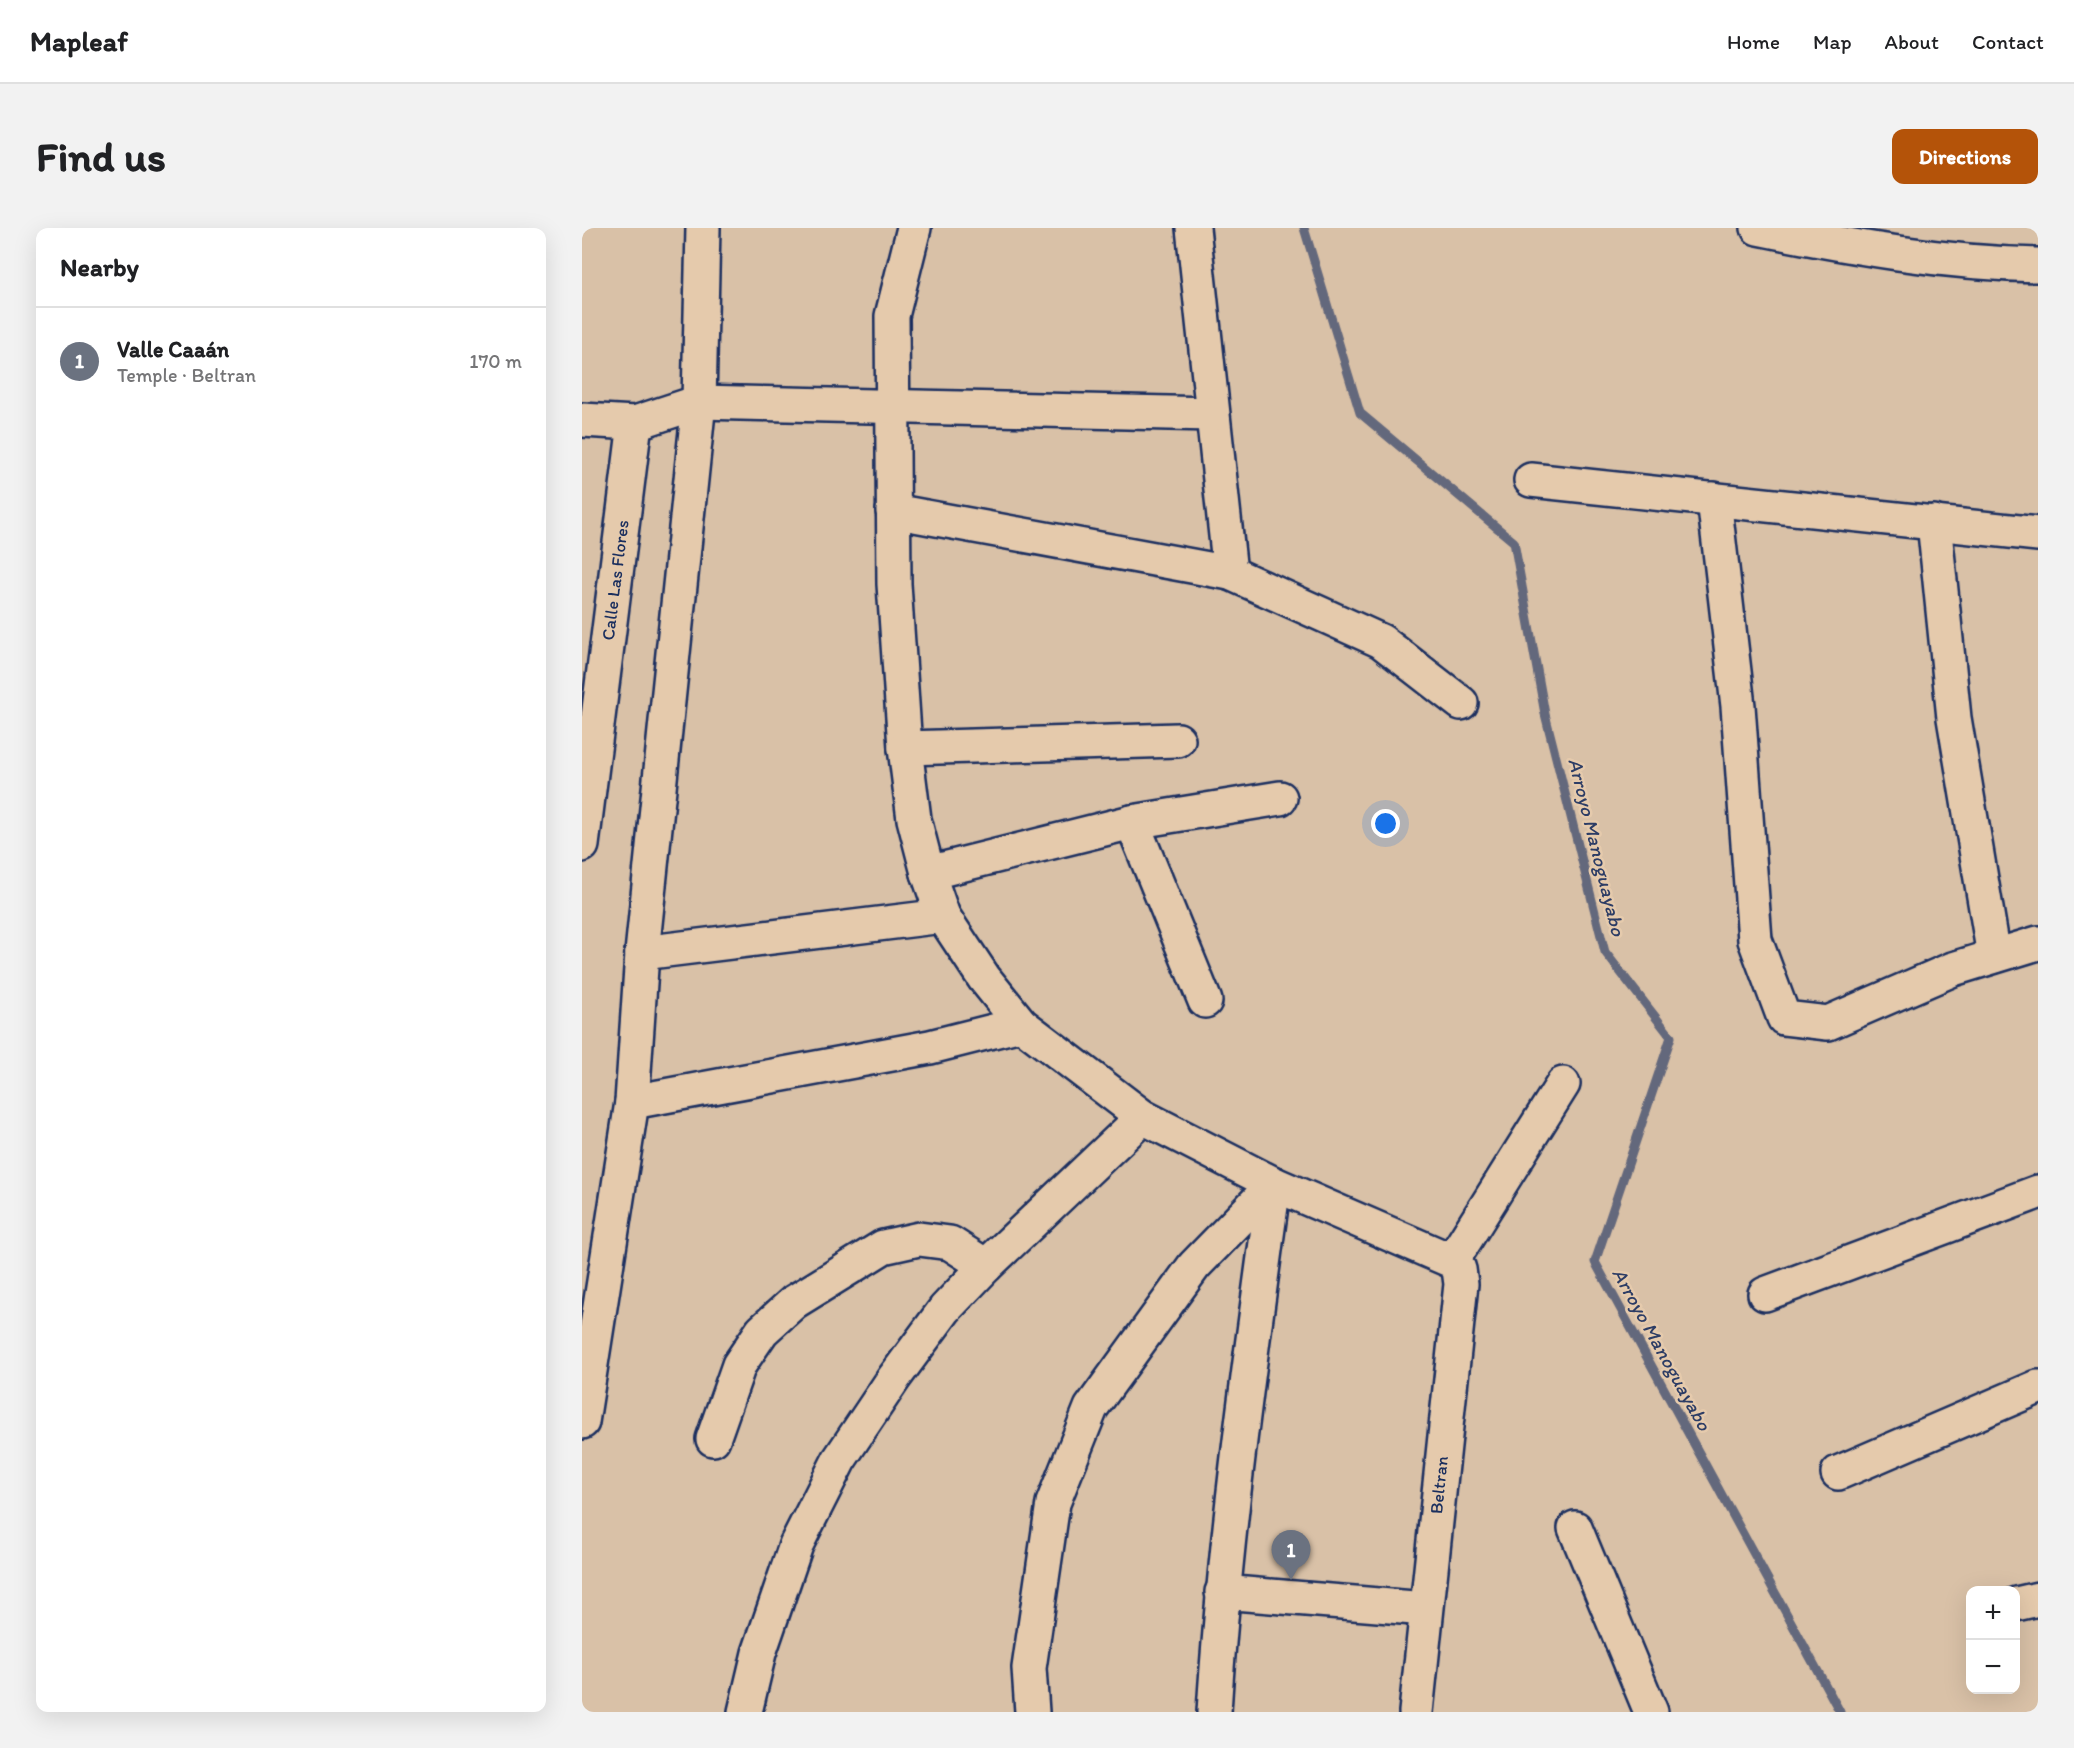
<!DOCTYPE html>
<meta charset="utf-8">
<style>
:root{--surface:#fff;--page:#f2f2f2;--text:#202124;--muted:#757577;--line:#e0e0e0;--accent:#b45309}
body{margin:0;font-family:Itim,sans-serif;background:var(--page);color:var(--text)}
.controls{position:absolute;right:18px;bottom:18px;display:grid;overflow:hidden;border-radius:12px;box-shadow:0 6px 24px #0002}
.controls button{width:54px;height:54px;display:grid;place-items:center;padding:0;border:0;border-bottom:2px solid var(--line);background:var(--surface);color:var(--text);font:30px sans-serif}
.you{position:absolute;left:804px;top:596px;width:21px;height:21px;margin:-15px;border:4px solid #fff;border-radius:50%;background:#1a73e8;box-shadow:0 0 0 9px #1a73e833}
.badge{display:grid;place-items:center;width:39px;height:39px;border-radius:50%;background:var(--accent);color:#fff;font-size:20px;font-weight:700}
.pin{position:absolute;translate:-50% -50px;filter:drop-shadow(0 2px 3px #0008)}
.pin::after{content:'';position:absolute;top:32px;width:21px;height:18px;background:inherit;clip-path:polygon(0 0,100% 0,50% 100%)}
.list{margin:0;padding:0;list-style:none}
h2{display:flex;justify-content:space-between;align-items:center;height:78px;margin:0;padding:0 24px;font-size:26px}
h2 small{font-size:20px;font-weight:400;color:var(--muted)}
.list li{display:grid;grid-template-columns:39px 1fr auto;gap:18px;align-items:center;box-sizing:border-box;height:108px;padding:0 24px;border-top:2px solid var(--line)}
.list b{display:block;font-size:22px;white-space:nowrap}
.list p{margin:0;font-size:20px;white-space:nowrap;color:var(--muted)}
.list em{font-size:20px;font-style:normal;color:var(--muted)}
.map{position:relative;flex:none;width:1456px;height:1484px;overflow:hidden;border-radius:12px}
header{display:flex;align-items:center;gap:36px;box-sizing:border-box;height:84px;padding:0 30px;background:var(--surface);border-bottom:2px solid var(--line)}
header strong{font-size:28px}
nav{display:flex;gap:33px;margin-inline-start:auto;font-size:21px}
.intro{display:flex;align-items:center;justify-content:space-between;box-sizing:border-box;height:144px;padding:0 36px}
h1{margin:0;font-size:42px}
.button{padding:15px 27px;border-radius:12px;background:var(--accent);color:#fff;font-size:21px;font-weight:700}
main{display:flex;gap:36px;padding:0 36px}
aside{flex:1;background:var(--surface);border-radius:12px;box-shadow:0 6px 24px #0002}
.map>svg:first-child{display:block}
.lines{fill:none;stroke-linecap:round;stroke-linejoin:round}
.stream{stroke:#64677b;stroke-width:9}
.minor-casing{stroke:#1b2f5e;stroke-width:38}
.major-casing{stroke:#1b2f5e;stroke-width:38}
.minor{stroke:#e5caac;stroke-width:33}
.major{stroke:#e5caac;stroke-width:33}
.labels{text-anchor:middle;stroke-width:5;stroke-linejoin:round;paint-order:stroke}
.street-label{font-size:18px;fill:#1b2f5e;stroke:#e5caac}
.water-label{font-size:20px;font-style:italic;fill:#2d3d65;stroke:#e5caac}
</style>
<header>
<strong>Mapleaf</strong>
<nav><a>Home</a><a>Map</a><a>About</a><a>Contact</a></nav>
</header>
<div class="intro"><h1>Find us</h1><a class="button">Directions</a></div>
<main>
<aside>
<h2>Nearby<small></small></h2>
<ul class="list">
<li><span class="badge" style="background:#6b7280">1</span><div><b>Valle Caaán</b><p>Temple · Beltran</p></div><em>170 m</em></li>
</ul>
</aside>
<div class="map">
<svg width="1456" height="1484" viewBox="0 0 1456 1484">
<rect width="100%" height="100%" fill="#d9c1a7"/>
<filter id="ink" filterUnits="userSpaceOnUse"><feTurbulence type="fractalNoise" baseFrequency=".0167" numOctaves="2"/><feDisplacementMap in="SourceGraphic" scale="12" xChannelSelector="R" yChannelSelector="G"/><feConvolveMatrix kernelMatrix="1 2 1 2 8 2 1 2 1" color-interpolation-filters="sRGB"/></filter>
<g filter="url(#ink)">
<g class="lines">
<polyline class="stream" points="722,0 778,185 932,314 963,486 1023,724 1089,809 1013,1034 1258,1484"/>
<g class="minor-casing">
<g id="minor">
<polyline points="332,0 310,88 312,356 323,520 332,591 346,645 361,688 402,750 439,796 561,889 692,956 870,1033 877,1041 879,1056 834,1484"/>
<polyline points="611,0 648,345"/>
<polyline points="0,192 53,195 117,174 630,186"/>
<polyline points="949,252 1456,306"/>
<polyline points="1132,271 1156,478 1173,712 1202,790 1246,795 1371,741 1456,715"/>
<polyline points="311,283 648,345 799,413 879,475"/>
<polyline points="1352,294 1372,490 1412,728"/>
<polyline points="323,520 596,512"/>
<polyline points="550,594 623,773"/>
<path id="s1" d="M0,617L53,195"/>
<polyline points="346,645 550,594 698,570"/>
<polyline points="60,725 361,688"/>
<polyline points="50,874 348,819 439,796"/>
<polyline points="870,1033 981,856"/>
<polyline points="1183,1066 1456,964"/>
<polyline points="0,1194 50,874 60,725 117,174 121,0"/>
<polyline points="131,1211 157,1137 180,1103 212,1074 301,1019 337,1011 368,1015 404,1038"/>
<polyline points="1256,1245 1456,1159"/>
<polyline points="993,1300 1069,1484"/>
<polyline points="640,1364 844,1381"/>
<polyline points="1434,1376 1456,1371"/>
<polyline points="163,1484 177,1425 214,1317 257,1232 312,1150 363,1081 404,1038 561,889"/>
<polyline points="450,1484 447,1440 471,1275 509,1180 612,1038 692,956"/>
<path d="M632,1484C643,1307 668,1132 692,956"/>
</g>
</g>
<g class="major-casing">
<path id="major" d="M1176,0C1269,19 1361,35 1456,37"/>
</g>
<use href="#minor" class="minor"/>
<use href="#major" class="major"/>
</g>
</g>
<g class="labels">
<g class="street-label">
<text dy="6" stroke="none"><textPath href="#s1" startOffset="267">Calle Las Flores</textPath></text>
<text transform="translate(857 1257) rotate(-84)" y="6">Beltran</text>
</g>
<g class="water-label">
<text transform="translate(1015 619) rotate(76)" y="7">Arroyo Manoguayabo</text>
<text transform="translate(1080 1121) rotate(61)" y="7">Arroyo Manoguayabo</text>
</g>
</g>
</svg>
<div class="controls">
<button>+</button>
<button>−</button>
</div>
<div class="you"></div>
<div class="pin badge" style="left:709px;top:1352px;background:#6b7280">1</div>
</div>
</main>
